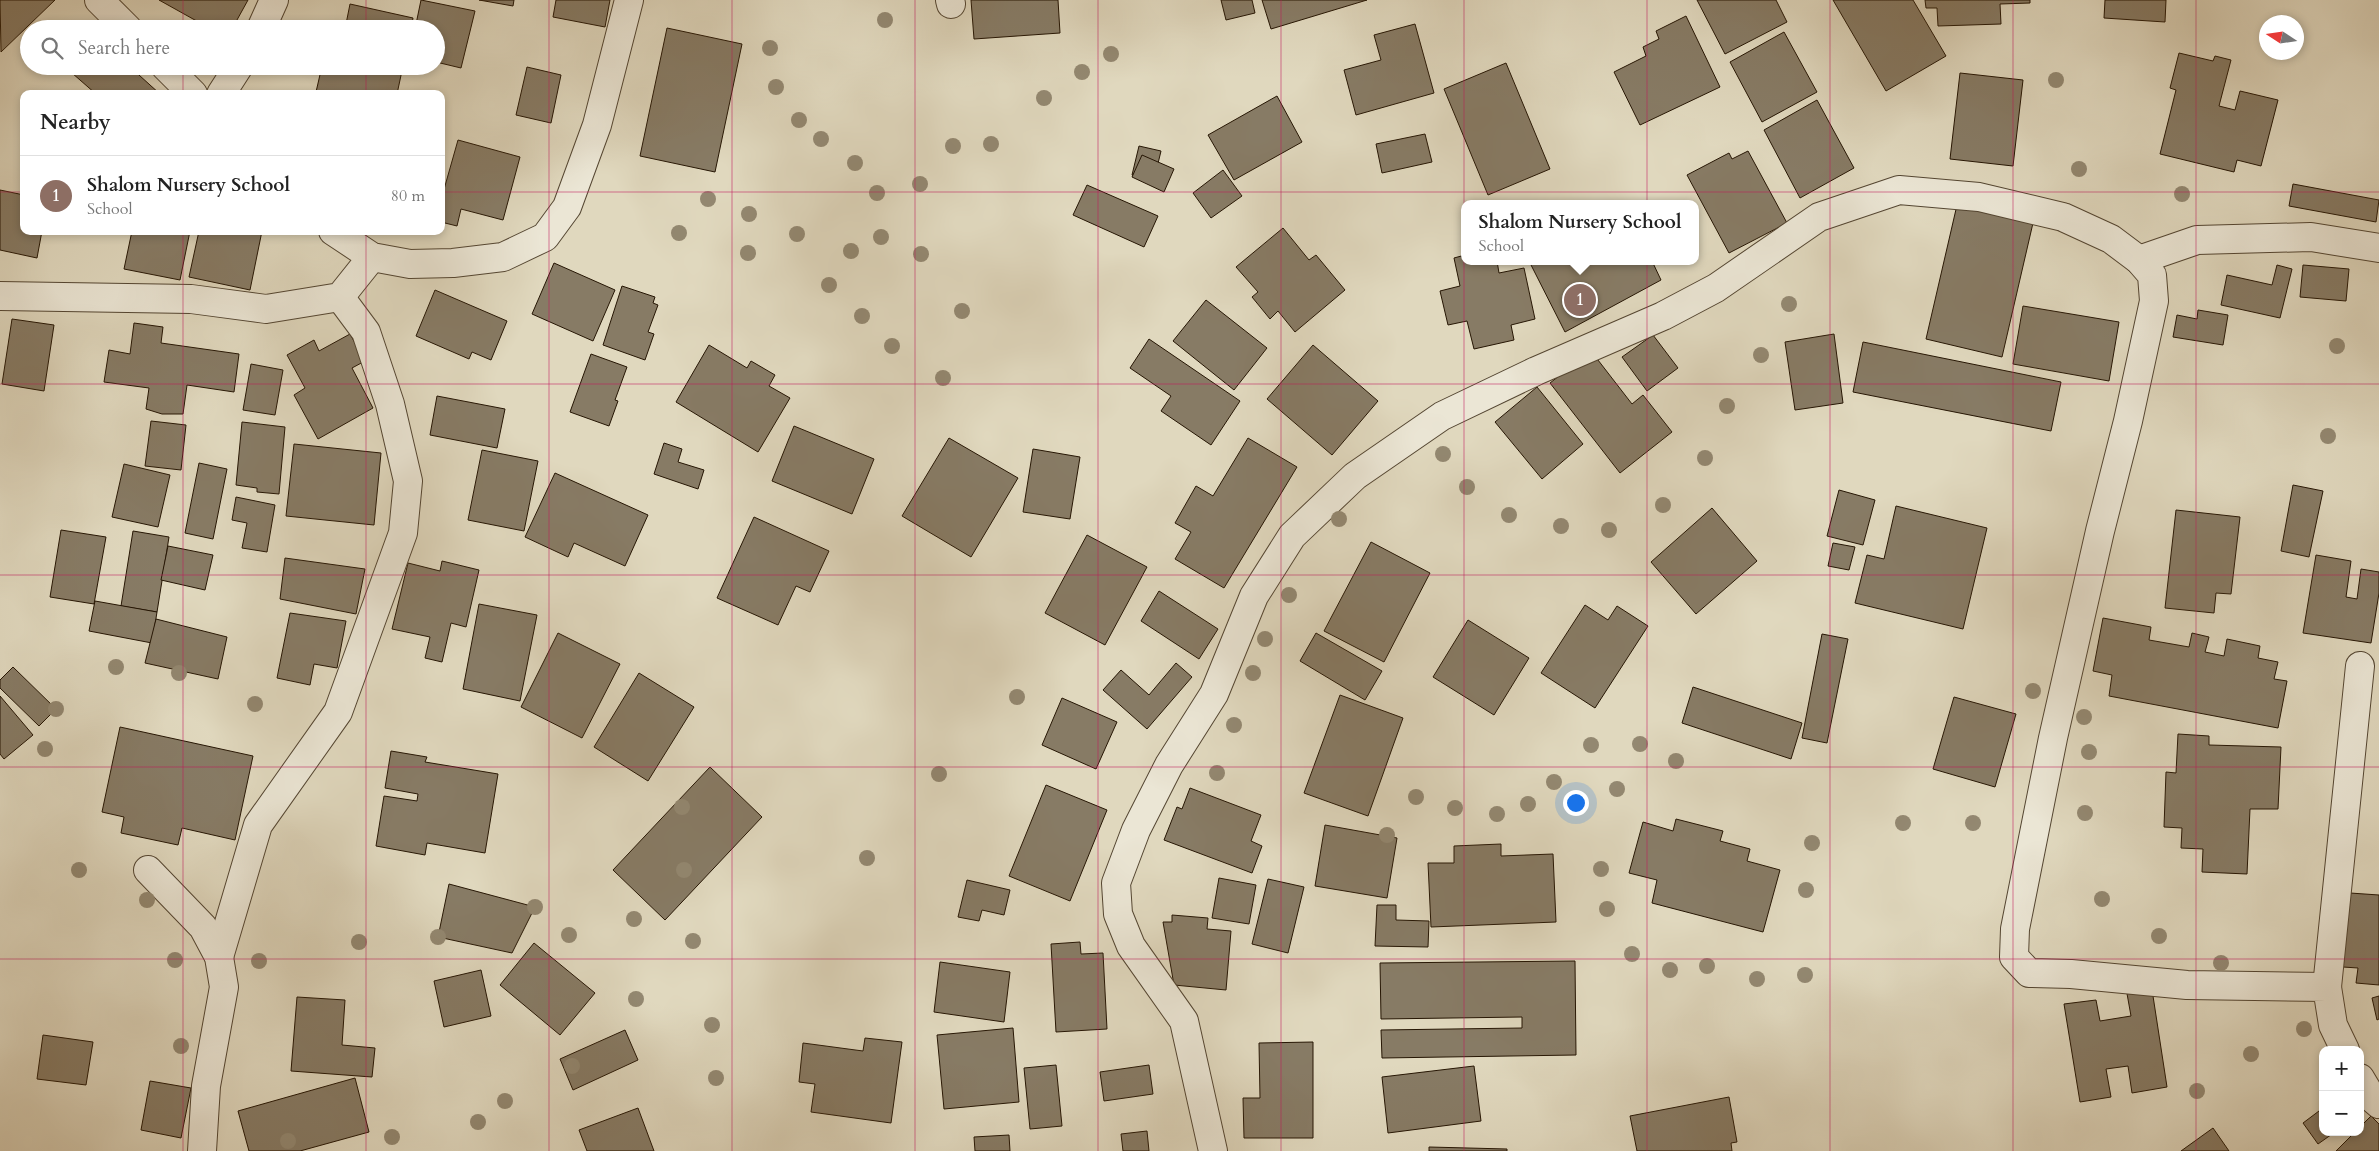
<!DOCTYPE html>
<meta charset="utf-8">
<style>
:root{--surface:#fff;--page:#f2f2f2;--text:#222;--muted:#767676;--line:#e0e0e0;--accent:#8f2418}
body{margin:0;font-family:Cardo,serif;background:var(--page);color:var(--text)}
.controls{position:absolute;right:15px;bottom:15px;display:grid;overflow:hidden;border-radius:10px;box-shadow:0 2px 8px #0003}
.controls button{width:45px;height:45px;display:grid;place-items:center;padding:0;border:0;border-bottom:1px solid var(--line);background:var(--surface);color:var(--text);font:25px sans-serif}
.compass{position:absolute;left:2259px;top:15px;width:45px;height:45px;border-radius:50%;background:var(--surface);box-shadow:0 2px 8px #0003;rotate:282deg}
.you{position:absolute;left:1575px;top:802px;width:18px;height:18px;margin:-12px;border:4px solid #fff;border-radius:50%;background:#1a73e8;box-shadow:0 0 0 8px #1a73e833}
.badge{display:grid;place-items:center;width:32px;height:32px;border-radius:50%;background:var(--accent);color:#fff;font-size:16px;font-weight:700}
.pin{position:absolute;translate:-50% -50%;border:2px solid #fff;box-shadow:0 1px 5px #0006}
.popup{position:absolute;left:1461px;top:200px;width:238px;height:65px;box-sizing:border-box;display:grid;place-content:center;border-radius:10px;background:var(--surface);filter:drop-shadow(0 1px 4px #0005);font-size:16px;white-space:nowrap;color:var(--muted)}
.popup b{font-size:19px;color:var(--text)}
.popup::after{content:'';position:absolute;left:50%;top:100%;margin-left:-10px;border:10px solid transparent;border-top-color:var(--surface)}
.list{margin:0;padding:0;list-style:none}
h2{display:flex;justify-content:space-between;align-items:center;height:65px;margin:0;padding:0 20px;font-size:21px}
h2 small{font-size:16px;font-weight:400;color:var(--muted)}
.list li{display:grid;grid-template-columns:32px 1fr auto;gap:15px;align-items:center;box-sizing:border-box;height:80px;padding:0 20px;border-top:1px solid var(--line)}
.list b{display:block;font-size:19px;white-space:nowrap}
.list p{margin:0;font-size:16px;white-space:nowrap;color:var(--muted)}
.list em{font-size:16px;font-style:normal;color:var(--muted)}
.icon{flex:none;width:28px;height:28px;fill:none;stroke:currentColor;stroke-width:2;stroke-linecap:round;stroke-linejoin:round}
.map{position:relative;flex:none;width:2379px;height:1151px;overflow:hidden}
.search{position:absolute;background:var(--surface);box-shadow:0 2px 8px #0003;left:20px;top:20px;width:425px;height:55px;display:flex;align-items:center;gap:12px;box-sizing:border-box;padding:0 18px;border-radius:28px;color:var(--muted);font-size:19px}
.panel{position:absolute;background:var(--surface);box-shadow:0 2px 8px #0003;left:20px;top:90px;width:425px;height:145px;border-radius:10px}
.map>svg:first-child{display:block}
.building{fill:#877b65;stroke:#261604}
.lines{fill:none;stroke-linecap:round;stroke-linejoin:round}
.minor-casing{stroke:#544632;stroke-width:30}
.minor{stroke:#ebe6d5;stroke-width:28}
.tree{fill:#938871}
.grid{fill:none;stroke:#c2185b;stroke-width:1;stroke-opacity:0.55}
</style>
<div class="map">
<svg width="2379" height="1151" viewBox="0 0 2379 1151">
<rect width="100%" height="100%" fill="#e0d8be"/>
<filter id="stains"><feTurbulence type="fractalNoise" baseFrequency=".004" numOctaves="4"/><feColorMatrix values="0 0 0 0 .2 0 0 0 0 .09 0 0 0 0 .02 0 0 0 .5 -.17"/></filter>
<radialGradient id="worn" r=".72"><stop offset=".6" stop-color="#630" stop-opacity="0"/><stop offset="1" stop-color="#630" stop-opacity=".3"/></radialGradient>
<g class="building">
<polygon points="0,0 55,0 1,52"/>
<polygon points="159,0 248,0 232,29 211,29"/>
<polygon points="421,0 475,11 461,68 436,62 436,29 415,29"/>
<polygon points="479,0 514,0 513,6"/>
<polygon points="556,0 610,0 605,27 553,17"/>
<polygon points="971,0 1058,0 1060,33 974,39"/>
<polygon points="1221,0 1252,0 1255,13 1226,20"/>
<polygon points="1262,0 1367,0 1271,29"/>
<polygon points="1697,0 1776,0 1787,22 1725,54"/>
<polygon points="1833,0 1913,0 1946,56 1886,91"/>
<polygon points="1925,0 2030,0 2030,3 2000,4 2001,24 1938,26 1937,8 1926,8"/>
<polygon points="2105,0 2166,0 2165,22 2104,18"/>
<polygon points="350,4 413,18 411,29 345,29"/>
<polygon points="1686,16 1720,87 1640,125 1614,72 1646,56 1643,47 1659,39 1656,31"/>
<polygon points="1415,24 1434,93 1356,115 1344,70 1381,60 1374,35"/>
<polygon points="667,28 742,44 715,172 640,156"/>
<polygon points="1784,32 1817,92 1762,122 1730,62"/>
<polygon points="2179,53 2213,61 2215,56 2231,60 2219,106 2235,110 2240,91 2278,100 2261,166 2237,160 2234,172 2160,154 2176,90 2170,88"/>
<polygon points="1506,63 1550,169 1488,195 1444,89"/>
<polygon points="78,66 129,66 160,94 96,94 72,73"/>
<polygon points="322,66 403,66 397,94 316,92"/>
<polygon points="527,67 561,75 551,123 516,115"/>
<polygon points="1960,73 2023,80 2013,166 1950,159"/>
<polygon points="1277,96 1302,142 1234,180 1208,135"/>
<polygon points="1817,100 1854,168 1800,198 1764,130"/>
<polygon points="1425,134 1432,162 1382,173 1376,144"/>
<polygon points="458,140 520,157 503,220 461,209 457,226 441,222 441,200"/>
<polygon points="1139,146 1161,151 1154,180 1132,175"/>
<polygon points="1748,151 1787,223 1729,253 1687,175 1729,153 1732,159"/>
<polygon points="1142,155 1174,169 1164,192 1132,177"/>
<polygon points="1223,170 1242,196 1211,218 1193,193"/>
<polygon points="2293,184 2379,200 2376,222 2289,206"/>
<polygon points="1087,185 1158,216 1144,247 1073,215"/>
<polygon points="0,190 24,195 24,231 42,231 37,258 0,250"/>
<polygon points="1957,205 2033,223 2002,357 1926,339"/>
<polygon points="1283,228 1309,260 1316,255 1345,290 1295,332 1278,311 1270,319 1252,297 1258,292 1236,267"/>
<polygon points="132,231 190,231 180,280 124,269"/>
<polygon points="199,231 262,231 250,290 189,277"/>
<polygon points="1465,255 1465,261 1497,261 1499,273 1524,268 1535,319 1511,325 1514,340 1474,349 1467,321 1448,325 1440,291 1460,286 1454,258"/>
<polygon points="1529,261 1652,261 1661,280 1565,332"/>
<polygon points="554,263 615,290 593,341 532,314"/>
<polygon points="2277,265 2292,269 2280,318 2221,305 2227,275 2272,285"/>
<polygon points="2303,265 2349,269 2346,301 2300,297"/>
<polygon points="622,286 655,297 653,303 658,305 648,332 654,334 645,360 603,345"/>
<polygon points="435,290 507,321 491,360 472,352 469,359 416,336"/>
<polygon points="1206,300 1267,348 1234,390 1173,341"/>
<polygon points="2023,306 2119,322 2109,381 2013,364"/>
<polygon points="2198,310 2228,315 2223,345 2173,337 2177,315 2197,319"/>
<polygon points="12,319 54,325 44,391 2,384"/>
<polygon points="134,323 163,327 161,343 239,354 234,392 187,385 183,414 162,414 146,409 149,388 104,382 109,350 130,354"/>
<polygon points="350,334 365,361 352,368 373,408 318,439 294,395 305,388 287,355 314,340 319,351"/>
<polygon points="1834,334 1843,403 1795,410 1785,342"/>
<polygon points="1653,335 1678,368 1647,391 1622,357"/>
<polygon points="1149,339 1240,401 1211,445 1161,411 1171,396 1130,368"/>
<polygon points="1863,342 2061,382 2051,431 1853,392"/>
<polygon points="709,345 747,368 751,361 775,375 769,386 790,398 758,452 676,402"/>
<polygon points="1313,345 1378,401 1332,455 1267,399"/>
<polygon points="1591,351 1632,404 1643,395 1672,432 1620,473 1550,383"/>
<polygon points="591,354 627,367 615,400 618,401 609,426 570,412"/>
<polygon points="251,364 283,370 275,415 243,410"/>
<polygon points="1537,387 1583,444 1542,479 1495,422"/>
<polygon points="437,396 505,409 497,448 430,435"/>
<polygon points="151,421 186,425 181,470 145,466"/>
<polygon points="242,422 285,427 279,494 257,492 257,488 236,485"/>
<polygon points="794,426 874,459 852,514 772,481"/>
<polygon points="949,438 1018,478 971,557 902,516"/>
<polygon points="1248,438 1297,467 1224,588 1175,559 1191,532 1175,523 1196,486 1213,496"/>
<polygon points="664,443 682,449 678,462 704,470 698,489 654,474"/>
<polygon points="294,444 381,453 374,525 286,516"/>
<polygon points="1033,449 1080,457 1070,519 1023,512"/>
<polygon points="482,450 538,461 524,531 468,520"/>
<polygon points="199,463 227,469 213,539 185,533"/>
<polygon points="124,464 170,475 158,527 112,517"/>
<polygon points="555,473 648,515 625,566 574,543 568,557 525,537"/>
<polygon points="2293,485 2323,491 2309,557 2281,551"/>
<polygon points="1839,490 1875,500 1863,545 1827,536"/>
<polygon points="236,497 275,505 267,552 242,548 247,523 232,520"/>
<polygon points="1896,506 1987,528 1963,629 1855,603 1867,555 1884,559"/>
<polygon points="1712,508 1757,561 1696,614 1651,562"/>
<polygon points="2176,510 2240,517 2231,594 2216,593 2214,613 2165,608"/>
<polygon points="754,517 829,551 810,592 796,586 778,625 717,598"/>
<polygon points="61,530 106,537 94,604 50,597"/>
<polygon points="133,531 169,537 157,612 121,606"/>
<polygon points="1087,535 1147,567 1105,645 1045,613"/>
<polygon points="1371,542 1430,573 1384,662 1324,631"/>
<polygon points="1833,543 1855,547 1849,570 1828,566"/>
<polygon points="168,546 213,555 205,590 161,580"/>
<polygon points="2316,555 2351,561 2346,597 2357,599 2361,569 2379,572 2379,593 2371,643 2303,633"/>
<polygon points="285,558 365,569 356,614 280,599"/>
<polygon points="442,561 479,570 466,627 451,623 442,662 425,658 430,637 392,629 408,563 440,571"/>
<polygon points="1159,591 1218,629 1199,659 1141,621"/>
<polygon points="95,601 157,612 152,643 89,631"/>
<polygon points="479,604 537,615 520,701 463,689"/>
<polygon points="1585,605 1608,620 1617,606 1648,626 1595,708 1541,673"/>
<polygon points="290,613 346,621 337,668 314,664 310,685 277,678"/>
<polygon points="2103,618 2151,627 2149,640 2189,647 2192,633 2209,637 2205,652 2224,656 2227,639 2260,646 2258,658 2278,662 2274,679 2287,681 2278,728 2109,696 2112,675 2093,671"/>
<polygon points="156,619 227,637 218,679 145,663"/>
<polygon points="1468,620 1529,658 1494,715 1433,677"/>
<polygon points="558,633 620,664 582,738 521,707"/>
<polygon points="1316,633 1382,671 1365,700 1300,661"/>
<polygon points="1822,634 1848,639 1827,743 1802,738"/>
<polygon points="1176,663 1192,677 1147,729 1103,690 1121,670 1149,695"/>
<polygon points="13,667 56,709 39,726 0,688 0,680"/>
<polygon points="639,673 694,707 648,781 594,747"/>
<polygon points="1693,687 1802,723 1791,759 1682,723"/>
<polygon points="1340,695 1403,718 1368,816 1304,793"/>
<polygon points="0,696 33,735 4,759 0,754"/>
<polygon points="1954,697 2016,714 1995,787 1933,769"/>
<polygon points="1062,698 1117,722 1096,769 1042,745"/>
<polygon points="120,727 253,756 235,840 182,828 178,845 121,833 124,817 102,812"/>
<polygon points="2178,734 2209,736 2209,745 2281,747 2278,809 2250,809 2247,874 2202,872 2203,849 2181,848 2182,828 2164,827 2166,772 2176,773"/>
<polygon points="391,751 427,757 425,762 498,774 485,853 427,843 425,855 376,846 384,796 417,801 418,794 385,788"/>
<polygon points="710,767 762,817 665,920 613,870"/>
<polygon points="1046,785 1107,810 1070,901 1009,876"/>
<polygon points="1190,788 1261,815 1251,841 1262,846 1252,873 1164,840 1177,807 1182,809"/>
<polygon points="1676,819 1723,831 1720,841 1750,849 1747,861 1780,870 1763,932 1652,903 1657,880 1629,873 1643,822 1673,831"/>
<polygon points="1325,825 1397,838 1387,898 1315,886"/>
<polygon points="1501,844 1501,856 1553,854 1556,922 1431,927 1428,863 1454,863 1454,846"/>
<polygon points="1219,878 1256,885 1249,924 1212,918"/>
<polygon points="1268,879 1304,887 1288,953 1252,944"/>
<polygon points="967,880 1010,890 1004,915 982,910 979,921 958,917"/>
<polygon points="449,884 535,907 512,953 438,937"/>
<polygon points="2350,893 2379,895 2379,985 2356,983 2358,968 2343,967"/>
<polygon points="1377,905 1396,905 1396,920 1429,921 1428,947 1375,946"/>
<polygon points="1172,915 1208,918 1207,929 1231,931 1226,990 1174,985 1163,922 1172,922"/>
<polygon points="1080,942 1081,954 1103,953 1107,1029 1056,1032 1051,944"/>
<polygon points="534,943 595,993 560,1035 500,985"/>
<polygon points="1575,961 1576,1055 1382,1058 1381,1030 1522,1028 1522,1017 1381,1019 1380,963"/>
<polygon points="940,962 1010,972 1004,1022 934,1012"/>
<polygon points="481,970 491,1016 444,1027 434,981"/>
<polygon points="2151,983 2167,1087 2132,1093 2128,1066 2106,1069 2111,1097 2080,1102 2064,1004 2096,1000 2100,1021 2131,1016 2126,988"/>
<polygon points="2379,996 2379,1019 2377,1020 2372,998"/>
<polygon points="297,997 345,1000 342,1045 375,1048 372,1077 291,1071"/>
<polygon points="1013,1028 1019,1102 944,1109 937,1035"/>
<polygon points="625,1030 638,1060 573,1090 560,1059"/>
<polygon points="43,1035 93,1042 86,1085 37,1079"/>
<polygon points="865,1038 902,1042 891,1123 811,1112 815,1084 799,1082 803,1043 863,1051"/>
<polygon points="1313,1042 1313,1138 1244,1138 1243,1098 1260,1098 1259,1043"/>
<polygon points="1056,1065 1062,1126 1030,1129 1024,1068"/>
<polygon points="1149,1065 1153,1094 1104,1101 1100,1072"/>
<polygon points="1474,1066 1481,1121 1388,1133 1382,1077"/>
<polygon points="355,1078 369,1132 300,1151 249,1151 238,1111"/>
<polygon points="150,1081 191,1088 181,1138 141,1130"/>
<polygon points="1729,1097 1737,1142 1731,1143 1732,1151 1637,1151 1630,1116"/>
<polygon points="638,1108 654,1151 587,1151 579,1130"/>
<polygon points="2323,1108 2323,1132 2335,1132 2318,1144 2303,1123"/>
<polygon points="2371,1116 2379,1124 2379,1151 2336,1151 2355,1132 2360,1132 2360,1127"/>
<polygon points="2213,1128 2229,1151 2181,1151"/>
<polygon points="1147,1131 1149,1151 1123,1151 1121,1134"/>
<polygon points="1009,1135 1010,1151 975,1151 974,1137"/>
<polygon points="1429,1147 1507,1149 1507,1151 1429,1151"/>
</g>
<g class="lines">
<g class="minor-casing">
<g id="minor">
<polyline points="99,0 128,29"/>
<polyline points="950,0 951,4"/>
<polyline points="261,29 274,0"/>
<polyline points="165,66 193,94"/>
<polyline points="221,94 239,66"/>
<polyline points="333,231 372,257 410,264 453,263 503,257 545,237 567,207 597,125 629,0"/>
<polyline points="2139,260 2197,240 2311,237 2379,248"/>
<polyline points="0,296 191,299 266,309 340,297 372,257"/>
<polyline points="148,870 203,927 219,957 224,987 206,1086 202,1151"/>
<polyline points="219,957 258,825 338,712 403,533 408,481 390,404 366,332 340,297"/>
<polyline points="2327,987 2360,666"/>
<polyline points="2360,1078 2372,1098 2379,1104"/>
<polyline points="1213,1151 1184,1021 1131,946 1118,914 1116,883 1136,830 1169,765 1214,694 1254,596 1292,536 1355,476 1442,416 1536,371 1663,316 1716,288 1819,217 1899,190 1979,197 2063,217 2111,239 2139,260 2152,275 2154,301 2128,421 2100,531 2053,738 2015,929 2014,957 2029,973 2071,974 2187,985 2327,987 2333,1025 2345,1050"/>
</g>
</g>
<use href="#minor" class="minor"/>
</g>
<g class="tree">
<circle cx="885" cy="20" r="8"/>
<circle cx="770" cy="48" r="8"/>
<circle cx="1111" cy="54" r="8"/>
<circle cx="1082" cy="72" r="8"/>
<circle cx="2056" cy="80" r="8"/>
<circle cx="776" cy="87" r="8"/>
<circle cx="1044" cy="98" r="8"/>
<circle cx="799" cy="120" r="8"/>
<circle cx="821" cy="139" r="8"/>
<circle cx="991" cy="144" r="8"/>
<circle cx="953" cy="146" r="8"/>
<circle cx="855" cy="163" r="8"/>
<circle cx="2079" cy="169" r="8"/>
<circle cx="920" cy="184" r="8"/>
<circle cx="877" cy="193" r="8"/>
<circle cx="2182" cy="194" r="8"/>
<circle cx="708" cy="199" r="8"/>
<circle cx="749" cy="214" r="8"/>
<circle cx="679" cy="233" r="8"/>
<circle cx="797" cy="234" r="8"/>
<circle cx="881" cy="237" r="8"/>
<circle cx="851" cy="251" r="8"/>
<circle cx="748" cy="253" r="8"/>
<circle cx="921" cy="254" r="8"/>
<circle cx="829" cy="285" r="8"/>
<circle cx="1789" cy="304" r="8"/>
<circle cx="962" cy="311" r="8"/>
<circle cx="862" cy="316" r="8"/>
<circle cx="892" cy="346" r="8"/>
<circle cx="2337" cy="346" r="8"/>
<circle cx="1761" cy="355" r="8"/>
<circle cx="943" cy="378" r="8"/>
<circle cx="1727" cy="406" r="8"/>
<circle cx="2328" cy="436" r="8"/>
<circle cx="1443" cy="454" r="8"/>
<circle cx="1705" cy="458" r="8"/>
<circle cx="1467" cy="487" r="8"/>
<circle cx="1663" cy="505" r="8"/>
<circle cx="1509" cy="515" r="8"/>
<circle cx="1339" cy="519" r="8"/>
<circle cx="1561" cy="526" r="8"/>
<circle cx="1609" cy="530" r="8"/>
<circle cx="1289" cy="595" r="8"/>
<circle cx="1265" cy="639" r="8"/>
<circle cx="116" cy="667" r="8"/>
<circle cx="179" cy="673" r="8"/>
<circle cx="1253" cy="673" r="8"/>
<circle cx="2033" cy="691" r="8"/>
<circle cx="1017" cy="697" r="8"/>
<circle cx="255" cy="704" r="8"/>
<circle cx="56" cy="709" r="8"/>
<circle cx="2084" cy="717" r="8"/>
<circle cx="1234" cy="725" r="8"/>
<circle cx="1640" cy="744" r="8"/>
<circle cx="1591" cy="745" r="8"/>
<circle cx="45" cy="749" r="8"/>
<circle cx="2089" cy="752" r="8"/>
<circle cx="1676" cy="761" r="8"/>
<circle cx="1217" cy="773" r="8"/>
<circle cx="939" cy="774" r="8"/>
<circle cx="1554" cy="782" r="8"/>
<circle cx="1617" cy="789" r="8"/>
<circle cx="1416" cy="797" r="8"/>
<circle cx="1528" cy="804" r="8"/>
<circle cx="682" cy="807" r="8"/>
<circle cx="1455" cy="808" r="8"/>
<circle cx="2085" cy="813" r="8"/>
<circle cx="1497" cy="814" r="8"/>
<circle cx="1903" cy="823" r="8"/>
<circle cx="1973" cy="823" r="8"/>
<circle cx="1387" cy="835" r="8"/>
<circle cx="1812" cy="843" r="8"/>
<circle cx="867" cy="858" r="8"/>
<circle cx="1601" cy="869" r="8"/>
<circle cx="79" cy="870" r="8"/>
<circle cx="684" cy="870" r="8"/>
<circle cx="1806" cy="890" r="8"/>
<circle cx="2102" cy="899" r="8"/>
<circle cx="147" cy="900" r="8"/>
<circle cx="535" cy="907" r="8"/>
<circle cx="1607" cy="909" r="8"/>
<circle cx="634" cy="919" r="8"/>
<circle cx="569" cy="935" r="8"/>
<circle cx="2159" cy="936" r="8"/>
<circle cx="438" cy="937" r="8"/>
<circle cx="693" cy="941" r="8"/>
<circle cx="359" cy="942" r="8"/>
<circle cx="1632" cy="954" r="8"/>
<circle cx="175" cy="960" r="8"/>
<circle cx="259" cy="961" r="8"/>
<circle cx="2221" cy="963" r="8"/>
<circle cx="1707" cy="966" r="8"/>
<circle cx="1670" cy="970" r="8"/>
<circle cx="1805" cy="975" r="8"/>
<circle cx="1757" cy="979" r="8"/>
<circle cx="636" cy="999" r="8"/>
<circle cx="712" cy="1025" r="8"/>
<circle cx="2304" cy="1029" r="8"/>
<circle cx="181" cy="1046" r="8"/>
<circle cx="2251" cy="1054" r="8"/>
<circle cx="572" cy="1066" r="8"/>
<circle cx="716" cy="1078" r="8"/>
<circle cx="2197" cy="1091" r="8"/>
<circle cx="505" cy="1101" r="8"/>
<circle cx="478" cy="1122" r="8"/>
<circle cx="392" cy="1137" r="8"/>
<circle cx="288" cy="1141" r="8"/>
</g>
<path class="grid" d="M183,0V29M366,0V29M549,0V1151M732,0V1151M915,0V1151M1098,0V1151M1281,0V1151M1464,0V1151M1647,0V1151M1830,0V1151M2013,0V1151M2196,0V1151M183,66V94M366,66V94M0,192H24M441,192H2379M183,231V1151M366,231V1151M0,384H2379M0,575H2379M0,767H2379M0,959H2379"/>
<rect width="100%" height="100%" filter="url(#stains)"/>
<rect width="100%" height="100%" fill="url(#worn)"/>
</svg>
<div class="controls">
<button>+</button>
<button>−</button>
</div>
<svg class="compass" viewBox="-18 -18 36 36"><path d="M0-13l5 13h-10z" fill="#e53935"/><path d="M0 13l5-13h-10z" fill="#767676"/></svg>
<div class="you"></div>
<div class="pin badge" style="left:1580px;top:300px;background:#8d6e63">1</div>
<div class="popup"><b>Shalom Nursery School</b>School</div>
<div class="search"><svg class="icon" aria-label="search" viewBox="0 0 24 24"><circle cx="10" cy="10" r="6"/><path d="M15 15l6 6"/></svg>Search here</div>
<section class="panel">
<h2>Nearby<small></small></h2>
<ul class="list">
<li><span class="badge" style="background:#8d6e63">1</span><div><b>Shalom Nursery School</b><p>School</p></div><em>80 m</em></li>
</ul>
</section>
</div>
